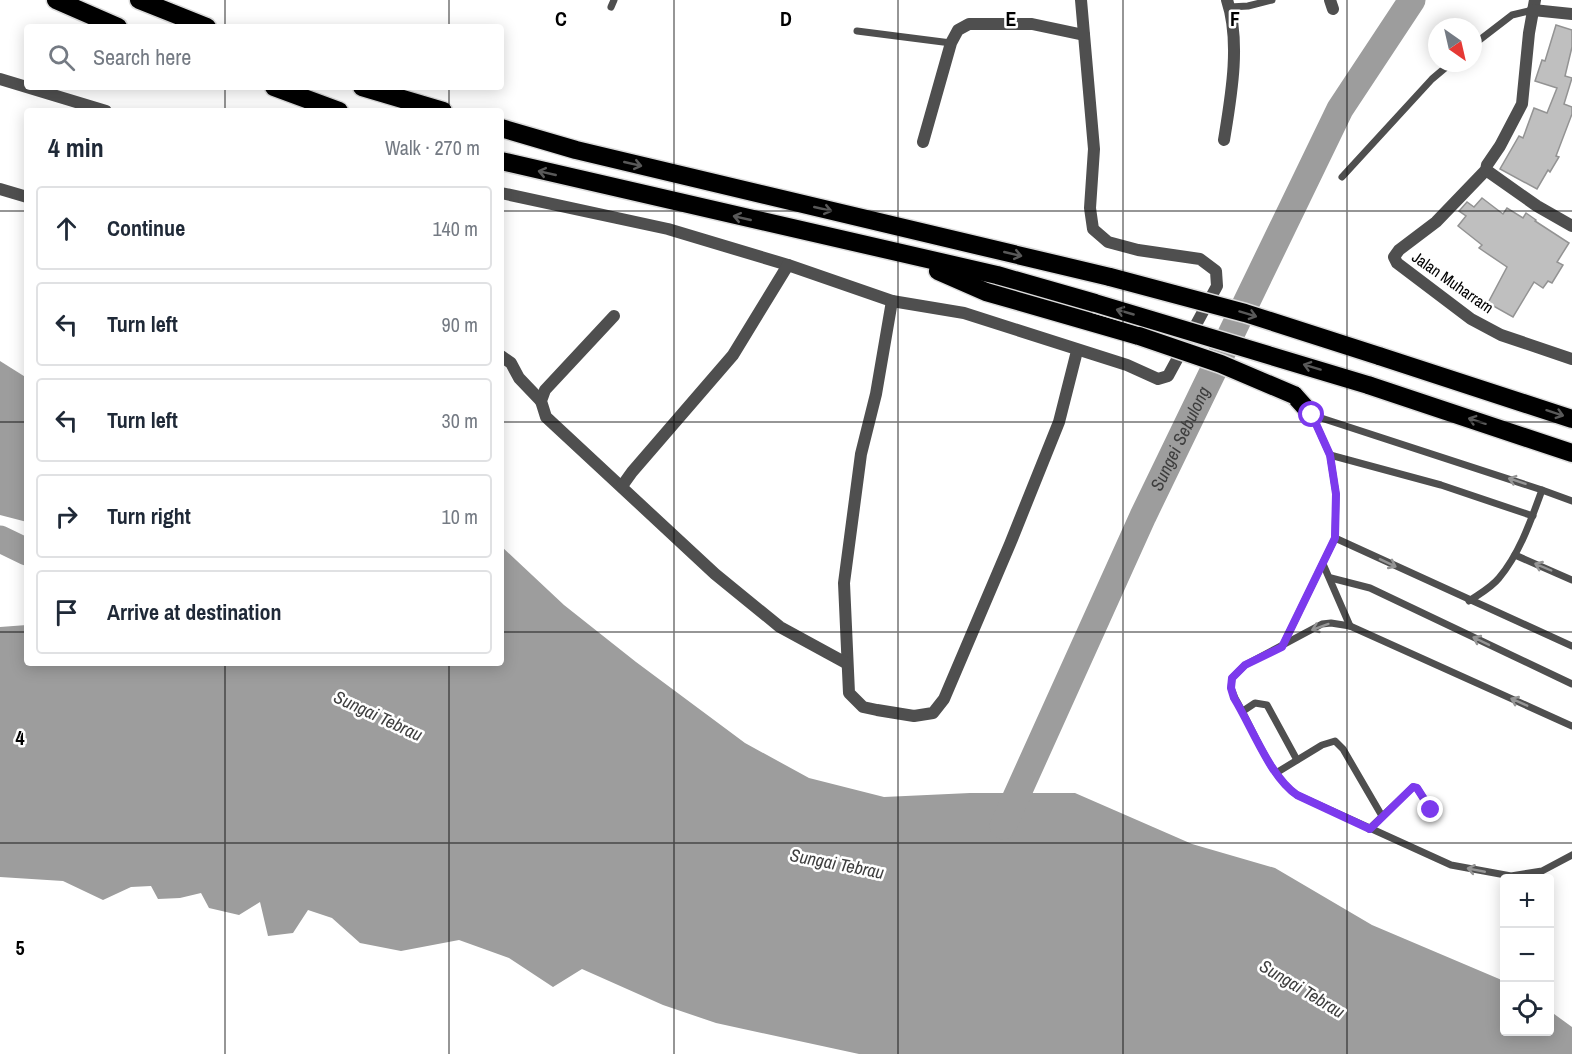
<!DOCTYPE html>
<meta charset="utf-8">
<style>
:root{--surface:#fff;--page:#f6f6f7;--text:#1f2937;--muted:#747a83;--line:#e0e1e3}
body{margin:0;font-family:"Archivo Narrow",sans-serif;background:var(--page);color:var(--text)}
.controls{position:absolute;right:18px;bottom:18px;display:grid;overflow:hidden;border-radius:6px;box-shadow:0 3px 15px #0003}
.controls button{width:54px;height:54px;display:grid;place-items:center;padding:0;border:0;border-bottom:2px solid var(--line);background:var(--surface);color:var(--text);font:30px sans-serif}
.compass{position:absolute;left:1428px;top:18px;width:54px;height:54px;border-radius:50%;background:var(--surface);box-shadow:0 3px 15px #0003;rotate:146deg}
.stop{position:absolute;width:18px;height:18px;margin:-14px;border:4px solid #7c3aed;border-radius:50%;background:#fff}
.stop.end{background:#7c3aed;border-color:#fff;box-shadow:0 2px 6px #0008}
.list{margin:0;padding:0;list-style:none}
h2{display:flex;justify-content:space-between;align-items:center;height:78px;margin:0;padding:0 24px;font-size:26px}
h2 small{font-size:20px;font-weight:400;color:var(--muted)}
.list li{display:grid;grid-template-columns:39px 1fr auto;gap:18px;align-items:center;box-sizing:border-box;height:84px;margin:0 12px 12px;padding:0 12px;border:2px solid var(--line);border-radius:6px}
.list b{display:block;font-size:22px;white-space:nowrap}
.list em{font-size:20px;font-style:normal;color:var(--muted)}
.icon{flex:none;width:33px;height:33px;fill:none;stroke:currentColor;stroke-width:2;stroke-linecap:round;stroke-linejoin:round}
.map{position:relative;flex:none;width:1572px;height:1054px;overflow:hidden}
.search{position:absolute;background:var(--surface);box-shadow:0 3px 15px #0003;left:24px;top:24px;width:480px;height:66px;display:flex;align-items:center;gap:15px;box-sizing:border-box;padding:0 21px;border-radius:6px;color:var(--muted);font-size:22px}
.panel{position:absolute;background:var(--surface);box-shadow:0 3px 15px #0003;left:24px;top:108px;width:480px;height:558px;border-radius:6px}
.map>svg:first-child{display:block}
.water{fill:#9d9d9d}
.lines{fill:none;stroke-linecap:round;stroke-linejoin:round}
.river{stroke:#9d9d9d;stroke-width:27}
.building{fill:#bfbfbf;stroke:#939393;stroke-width:1.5}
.motorway-casing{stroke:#dbdbdb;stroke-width:21}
.service{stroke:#4f4f4f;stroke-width:7}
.minor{stroke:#4f4f4f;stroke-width:12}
.motorway{stroke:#000;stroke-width:18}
.motorway-bridge-casing{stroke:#dbdbdb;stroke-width:21;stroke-linecap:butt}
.motorway-bridge{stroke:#000;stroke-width:18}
.oneway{stroke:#595959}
.oneway2{stroke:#959595}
.route{stroke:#7c3aed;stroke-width:8}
.grid{fill:none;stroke:#000;stroke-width:1.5;stroke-opacity:0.55}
.labels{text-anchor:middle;stroke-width:5;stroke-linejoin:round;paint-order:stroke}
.street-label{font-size:16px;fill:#000;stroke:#fff}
.water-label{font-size:18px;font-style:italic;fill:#3e3e3e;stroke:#fff}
.grid-label{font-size:20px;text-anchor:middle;font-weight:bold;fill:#000;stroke:#fff;stroke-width:5;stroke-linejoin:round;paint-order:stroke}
</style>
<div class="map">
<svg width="1572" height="1054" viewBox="0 0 1572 1054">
<rect width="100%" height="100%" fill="#fff"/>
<g class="water">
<polygon points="0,361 27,378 27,522 0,515"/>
<polygon points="501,546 564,605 636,662 745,743 809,778 884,797 970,793 1075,793 1192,844 1275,868 1372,925 1504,981 1504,1032 1550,1032 1550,1011 1572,1027 1572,1054 859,1054 716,1023 663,1005 582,969 553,987 509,958 459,940 401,951 360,943 332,918 308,910 293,933 268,936 260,902 239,915 209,908 201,893 180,898 158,899 151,886 131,887 103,900 63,881 0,877 0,627 27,625 27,663 501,663"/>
</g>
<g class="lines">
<g class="river">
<polyline points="0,539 27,552"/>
<path id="s1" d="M1003,826L1143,516L1340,109L1412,0"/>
</g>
</g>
<g class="building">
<polygon points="1556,25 1572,30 1572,47 1565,76 1572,78 1564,104 1572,107 1572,114 1556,156 1559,157 1550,172 1548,170 1537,189 1500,169 1519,136 1523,138 1534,108 1547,113 1557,88 1535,81 1542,60 1545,61"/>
<polygon points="1482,198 1503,214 1507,208 1523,218 1526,213 1536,220 1535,221 1569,243 1557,262 1563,265 1552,283 1548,281 1543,288 1534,282 1513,317 1488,303 1507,267 1479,248 1482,245 1458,226 1466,216 1459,211 1467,202 1474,207"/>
</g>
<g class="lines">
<g class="motorway-casing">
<g id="motorway">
<polyline points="56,0 118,27"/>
<polyline points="139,0 207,27"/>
<polyline points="274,87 339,111"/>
<polyline points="362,87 443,111"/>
<polyline points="501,128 576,150 1110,277"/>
<polyline points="501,161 997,275 1095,303"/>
<polyline points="938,271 986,292 1139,336"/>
<polyline points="1379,356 1572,419"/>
<polyline points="1368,385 1572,453"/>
<polyline points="1294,395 1312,415"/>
</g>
</g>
<g class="service">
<polyline points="611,7 614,0"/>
<polyline points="1230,7 1248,6 1272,0"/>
<polyline points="857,31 951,43"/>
<polyline points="1473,45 1512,15 1533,10"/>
<polyline points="1342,177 1432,79 1451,63"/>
<polyline points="1312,415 1542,490 1572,501"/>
<polyline points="1330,455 1441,485 1533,516"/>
<polyline points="1335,538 1572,646"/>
<polyline points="1515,555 1572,580"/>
<polyline points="1323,564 1350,626"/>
<polyline points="1331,578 1370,588 1572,684"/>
<path d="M1469,601C1479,594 1491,588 1499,578C1520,553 1531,520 1542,490"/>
<polyline points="1283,645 1335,538 1336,494 1330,455 1312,415"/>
<polyline points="1243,711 1255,703 1267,705 1297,760"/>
<path d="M1572,726L1350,626L1331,623L1322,624L1245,665L1232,678L1231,688L1235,698C1252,727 1270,777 1297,795L1451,865L1511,876L1542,871L1572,855"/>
<polyline points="1276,773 1322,745 1335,741 1343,749 1382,816"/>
<polyline points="1369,829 1413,787 1417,788 1431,810"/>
</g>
<g class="minor">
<polyline points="1330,0 1333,9"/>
<polyline points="1535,0 1529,33 1522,104 1500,146 1487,165 1486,170 1436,222 1399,250 1394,257 1397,263 1471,319 1501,335 1572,359"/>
<polyline points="1533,10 1572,14"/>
<polyline points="0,79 106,111"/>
<path d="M1224,140C1231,97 1241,42 1227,0"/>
<polyline points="923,142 951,43 958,30 969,24 1032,24 1084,35"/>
<polyline points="1486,170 1537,206 1572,226"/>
<polyline points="0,189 27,197"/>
<polyline points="501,193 668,229 788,265 892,301 964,313 1127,365 1158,379 1168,376 1217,286 1216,271 1200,259 1138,250 1108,242 1093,229 1090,208 1094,149 1081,0"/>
<polyline points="892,301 876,394 861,454 844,583 849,693 863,707 877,710 914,716 933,713 944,699 1010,544 1059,422 1077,351"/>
<polyline points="614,316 545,390 541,401 546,417 715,574 780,627 846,663"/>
<polyline points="501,356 511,363 519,378 541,401"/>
<polyline points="622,486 632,472 733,355 788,265"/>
</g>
<use href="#motorway" class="motorway"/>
<g class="motorway-bridge-casing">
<g id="motorway-bridge">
<polyline points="1110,277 1245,313 1379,356"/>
<polyline points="1095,303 1368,385"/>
<polyline points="1139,336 1221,364 1294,395"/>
</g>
</g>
<use href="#motorway-bridge" class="motorway-bridge"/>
</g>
<defs><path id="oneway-shaft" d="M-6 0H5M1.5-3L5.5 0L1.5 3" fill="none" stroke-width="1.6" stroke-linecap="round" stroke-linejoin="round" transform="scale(1.5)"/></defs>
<g class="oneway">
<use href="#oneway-shaft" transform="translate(633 164) rotate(13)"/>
<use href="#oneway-shaft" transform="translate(547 173) rotate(-167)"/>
<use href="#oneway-shaft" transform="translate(823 209) rotate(13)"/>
<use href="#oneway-shaft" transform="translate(742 218) rotate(-167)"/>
<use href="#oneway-shaft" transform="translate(1013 254) rotate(13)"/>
<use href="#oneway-shaft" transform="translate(1125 312) rotate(-164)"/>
<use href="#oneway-shaft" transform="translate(1248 314) rotate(17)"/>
<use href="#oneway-shaft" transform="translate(1312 367) rotate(-163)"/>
<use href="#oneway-shaft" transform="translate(1555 413) rotate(18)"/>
<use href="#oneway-shaft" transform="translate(1477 421) rotate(-162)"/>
</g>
<g class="oneway2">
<use href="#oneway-shaft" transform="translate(1517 481) rotate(-162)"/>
<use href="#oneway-shaft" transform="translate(1388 563) rotate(25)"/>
<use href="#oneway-shaft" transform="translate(1543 567) rotate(-157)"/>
<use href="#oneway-shaft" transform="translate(1320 627) rotate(160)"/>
<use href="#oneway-shaft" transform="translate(1481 641) rotate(-154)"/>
<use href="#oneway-shaft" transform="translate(1519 702) rotate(-156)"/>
<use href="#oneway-shaft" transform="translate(1476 870) rotate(-169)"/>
</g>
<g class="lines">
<path class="route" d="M1312,415L1330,455L1336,494L1335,538L1282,647L1245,665L1232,678L1231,688L1234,698C1252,727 1270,777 1297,795L1370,829L1413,787L1417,788L1431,810"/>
</g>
<path class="grid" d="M225,0V27M449,0V27M674,0V1054M898,0V1054M1123,0V1054M1347,0V1054M225,87V111M449,87V111M0,211H27M501,211H1572M0,422H27M501,422H1572M0,632H27M501,632H1572M225,663V1054M449,663V1054M0,843H1572"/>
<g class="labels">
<g class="street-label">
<text transform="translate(1453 282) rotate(35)" y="6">Jalan Muharram</text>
</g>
<g class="water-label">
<text dy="6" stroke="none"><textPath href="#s1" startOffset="426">Sungei Sebulong</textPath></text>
<text transform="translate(378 716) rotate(25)" y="6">Sungai Tebrau</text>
<text transform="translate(837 864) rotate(11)" y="6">Sungai Tebrau</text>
<text transform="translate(1302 989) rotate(31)" y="6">Sungai Tebrau</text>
</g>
</g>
<g class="grid-label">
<text x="561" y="26">C</text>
<text x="786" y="26">D</text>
<text x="1011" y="26">E</text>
<text x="1235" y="26">F</text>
<text x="20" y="745">4</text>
<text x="20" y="955">5</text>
</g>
</svg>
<div class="controls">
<button>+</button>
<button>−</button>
<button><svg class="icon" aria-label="locate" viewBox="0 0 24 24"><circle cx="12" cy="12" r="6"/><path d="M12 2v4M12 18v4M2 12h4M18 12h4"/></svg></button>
</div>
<svg class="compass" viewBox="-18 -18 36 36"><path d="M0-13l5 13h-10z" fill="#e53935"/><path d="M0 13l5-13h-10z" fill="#747a83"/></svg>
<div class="stop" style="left:1312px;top:415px"></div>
<div class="stop end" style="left:1431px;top:810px"></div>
<div class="search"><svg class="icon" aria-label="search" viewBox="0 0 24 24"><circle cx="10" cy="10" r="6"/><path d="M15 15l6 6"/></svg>Search here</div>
<section class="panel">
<h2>4 min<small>Walk · 270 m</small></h2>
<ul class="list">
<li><svg class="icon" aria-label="ahead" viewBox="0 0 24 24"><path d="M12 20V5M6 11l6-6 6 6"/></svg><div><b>Continue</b></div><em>140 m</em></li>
<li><svg class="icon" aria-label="left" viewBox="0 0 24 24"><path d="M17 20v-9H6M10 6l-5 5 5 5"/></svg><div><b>Turn left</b></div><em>90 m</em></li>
<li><svg class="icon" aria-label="left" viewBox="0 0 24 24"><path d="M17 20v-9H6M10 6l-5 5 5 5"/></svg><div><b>Turn left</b></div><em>30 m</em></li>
<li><svg class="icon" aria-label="right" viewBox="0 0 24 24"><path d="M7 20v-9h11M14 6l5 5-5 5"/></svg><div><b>Turn right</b></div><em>10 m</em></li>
<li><svg class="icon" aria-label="arrive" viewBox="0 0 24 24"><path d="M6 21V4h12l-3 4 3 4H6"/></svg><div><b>Arrive at destination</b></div></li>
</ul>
</section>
</div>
